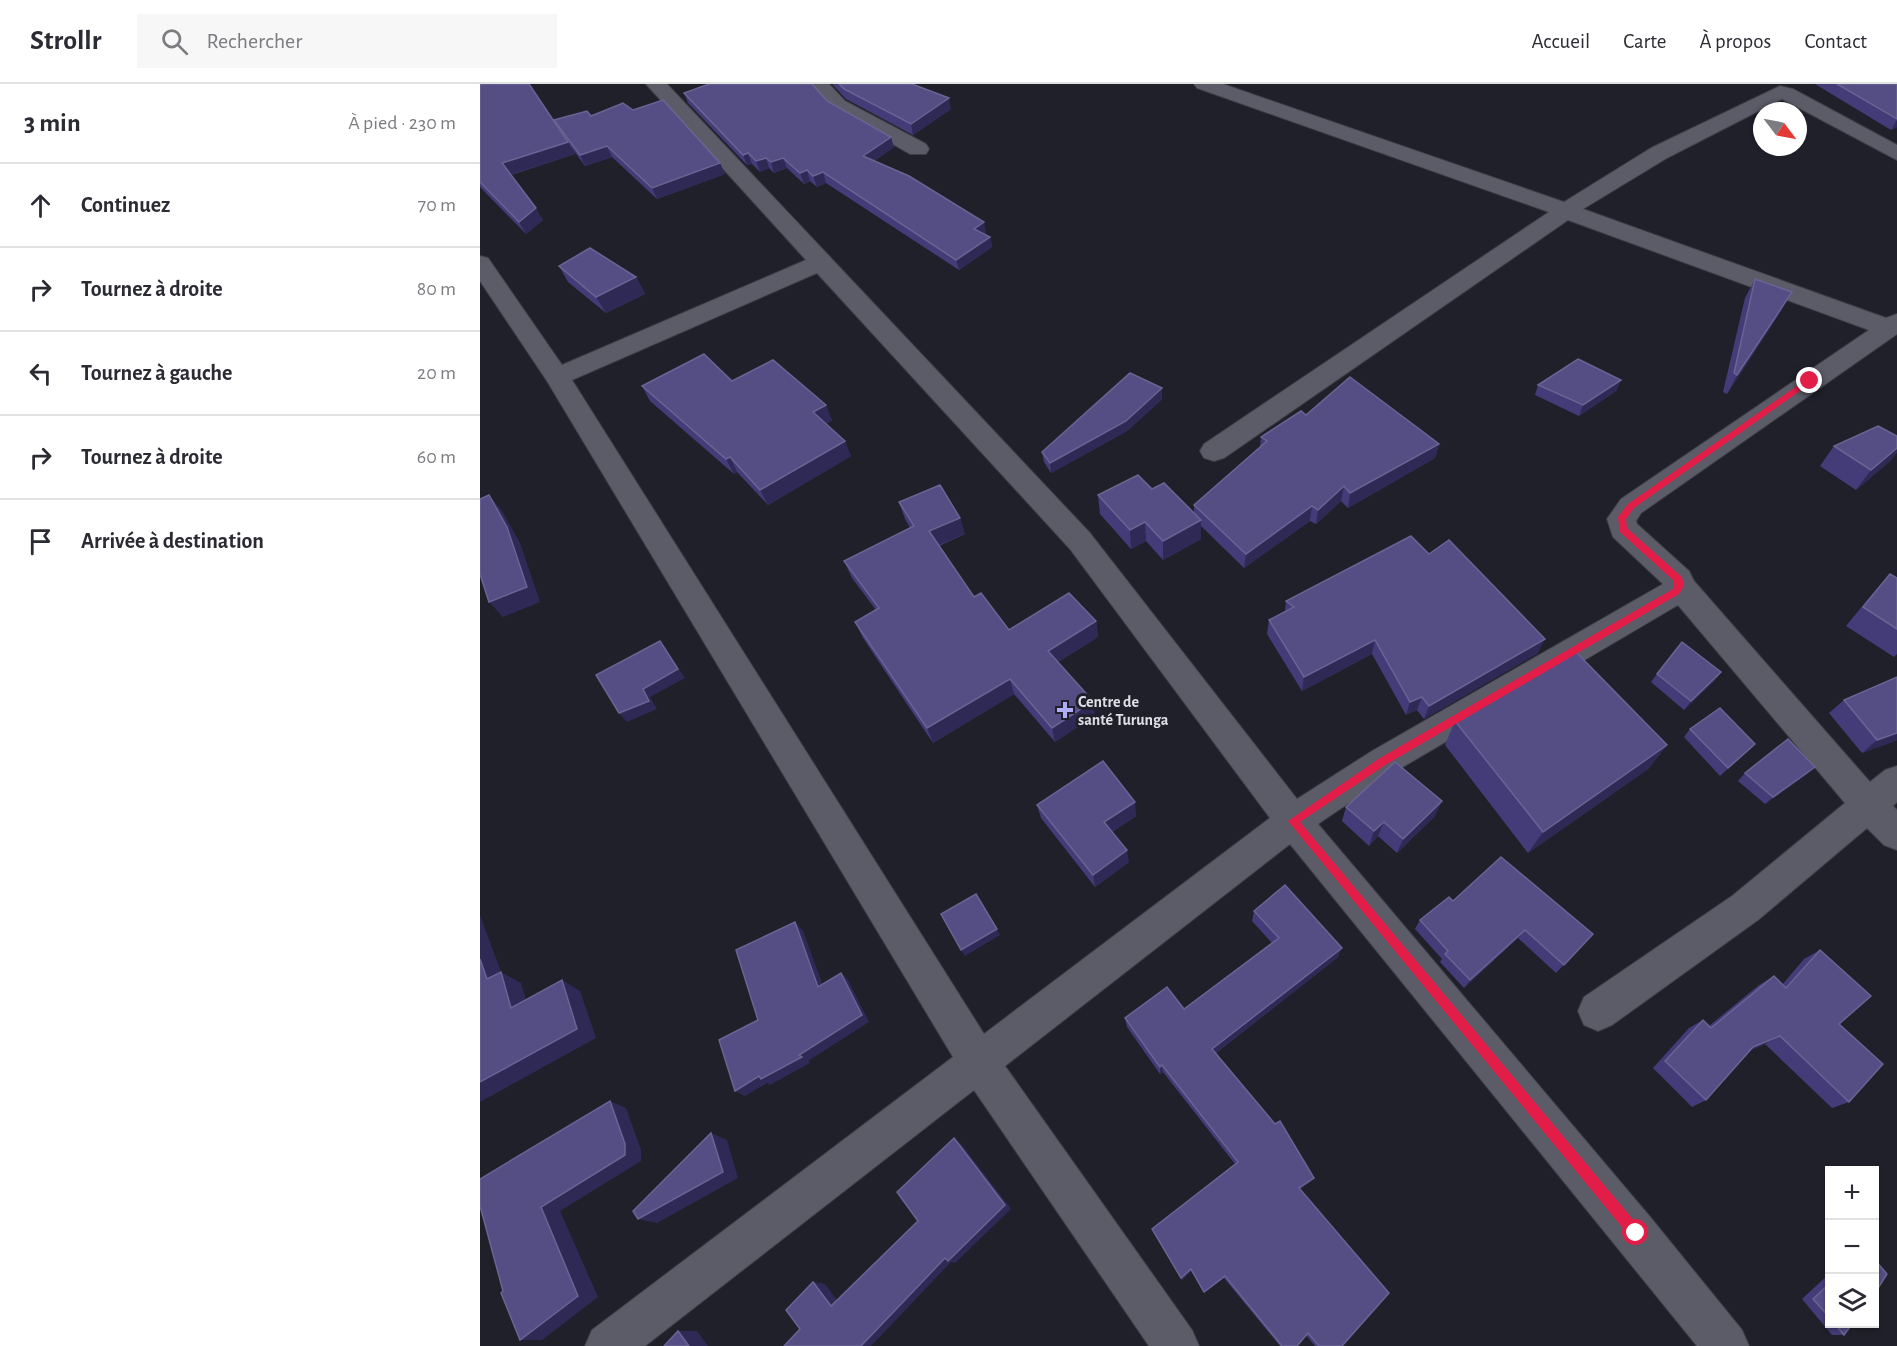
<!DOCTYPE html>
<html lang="fr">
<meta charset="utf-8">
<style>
:root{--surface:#fff;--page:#f7f7f7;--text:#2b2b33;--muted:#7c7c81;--line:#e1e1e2}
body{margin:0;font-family:"Alegreya Sans",sans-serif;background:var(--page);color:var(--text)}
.controls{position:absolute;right:18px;bottom:18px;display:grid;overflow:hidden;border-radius:0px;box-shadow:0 2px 4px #0004}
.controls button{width:54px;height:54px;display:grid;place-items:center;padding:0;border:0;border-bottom:2px solid var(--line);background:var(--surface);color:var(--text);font:30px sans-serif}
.compass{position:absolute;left:1273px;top:18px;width:54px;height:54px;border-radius:50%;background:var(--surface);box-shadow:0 2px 4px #0004;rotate:122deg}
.stop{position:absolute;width:18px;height:18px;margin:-14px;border:4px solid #e11d48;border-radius:50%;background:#fff}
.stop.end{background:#e11d48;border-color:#fff;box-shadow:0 2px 6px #0008}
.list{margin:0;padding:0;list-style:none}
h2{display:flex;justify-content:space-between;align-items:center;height:78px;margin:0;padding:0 24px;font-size:26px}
h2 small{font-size:20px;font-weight:400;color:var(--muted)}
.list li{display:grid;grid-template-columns:39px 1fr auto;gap:18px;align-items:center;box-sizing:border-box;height:84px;padding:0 24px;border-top:2px solid var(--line)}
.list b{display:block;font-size:22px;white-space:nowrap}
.list em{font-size:20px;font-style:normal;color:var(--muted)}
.icon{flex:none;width:33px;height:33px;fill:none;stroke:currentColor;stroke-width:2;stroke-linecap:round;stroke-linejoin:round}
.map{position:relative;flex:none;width:1417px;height:1262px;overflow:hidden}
header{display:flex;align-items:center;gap:36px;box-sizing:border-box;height:84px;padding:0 30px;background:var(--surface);border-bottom:2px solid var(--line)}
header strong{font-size:28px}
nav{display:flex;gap:33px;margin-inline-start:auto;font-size:21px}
.search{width:420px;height:54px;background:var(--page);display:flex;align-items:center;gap:15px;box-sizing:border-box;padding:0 21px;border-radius:0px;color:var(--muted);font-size:22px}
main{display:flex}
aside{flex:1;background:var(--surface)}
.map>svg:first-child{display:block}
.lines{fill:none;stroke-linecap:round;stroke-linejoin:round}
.minor-casing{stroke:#3d3d46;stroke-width:2}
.minor{fill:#5c5c69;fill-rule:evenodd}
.wall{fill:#443c79}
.shaded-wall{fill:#2e2a55}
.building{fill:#544e85;stroke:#6a6494;stroke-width:1.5}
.route{fill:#e11d48}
.poi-dot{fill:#b0aefa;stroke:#20202b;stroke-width:2}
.labels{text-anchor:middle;stroke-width:6;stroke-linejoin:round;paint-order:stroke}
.poi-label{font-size:16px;font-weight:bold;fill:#dfdfe7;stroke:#20202b;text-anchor:start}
</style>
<header>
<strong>Strollr</strong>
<div class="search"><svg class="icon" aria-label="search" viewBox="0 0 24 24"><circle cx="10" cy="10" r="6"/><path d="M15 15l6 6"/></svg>Rechercher</div>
<nav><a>Accueil</a><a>Carte</a><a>À propos</a><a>Contact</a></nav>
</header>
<main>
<aside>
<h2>3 min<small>À pied · 230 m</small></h2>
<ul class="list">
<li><svg class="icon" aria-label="ahead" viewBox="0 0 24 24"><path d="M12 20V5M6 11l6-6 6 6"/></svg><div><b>Continuez</b></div><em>70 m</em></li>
<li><svg class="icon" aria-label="right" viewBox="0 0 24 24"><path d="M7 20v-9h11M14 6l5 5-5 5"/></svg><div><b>Tournez à droite</b></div><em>80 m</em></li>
<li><svg class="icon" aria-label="left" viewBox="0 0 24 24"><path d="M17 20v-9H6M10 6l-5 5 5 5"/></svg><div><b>Tournez à gauche</b></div><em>20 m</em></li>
<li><svg class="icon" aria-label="right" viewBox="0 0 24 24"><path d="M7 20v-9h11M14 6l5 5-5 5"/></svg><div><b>Tournez à droite</b></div><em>60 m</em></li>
<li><svg class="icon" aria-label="arrive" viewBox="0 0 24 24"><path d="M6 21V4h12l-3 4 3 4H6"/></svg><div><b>Arrivée à destination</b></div></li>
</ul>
</aside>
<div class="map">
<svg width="1417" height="1262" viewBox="0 0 1417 1262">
<rect width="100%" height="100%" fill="#20202b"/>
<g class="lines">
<g class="minor-casing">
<g id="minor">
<path d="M166,0H187L610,449L817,715L892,667L1183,500L1133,453L1127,435L1141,415L1389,246L1088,136L744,374L734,377L724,374L720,367L724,360L1069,128L717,4L714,0H743L1084,118L1171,64L1300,2L1313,5L1417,61V76L1302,15L1187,74L1103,125L1406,234L1417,230V250L1161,429L1156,437L1157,440L1209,487L1214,497L1390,698L1405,686L1417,682V718L1413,722L1417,726V766L1404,761L1387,744L1278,836L1132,941L1118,947L1104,941L1098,927L1104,913L1252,812L1365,719L1198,521L916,687L838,740L1171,1134L1262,1246L1269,1262H1217L810,760L525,982L712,1246L719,1262H669L494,1006L165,1262H105L112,1246L473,973L67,297L0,197V172L8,174L82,281L326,176ZM337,189L590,465L790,734L504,950L92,296Z"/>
<polygon points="328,0 349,0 365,17 446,60 449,65 446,70 430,70 351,25"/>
</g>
</g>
<use href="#minor" class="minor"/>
</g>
<g class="wall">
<polygon points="352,0 432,0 471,25 433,51 366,15"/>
<polygon points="1335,0 1417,0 1417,43 1411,46"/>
<polygon points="0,1 74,36 153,26 240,79 245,90 177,115 132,73 105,82 91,63 95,70 31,91 63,136 46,150 0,103"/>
<polygon points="204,9 347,17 414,63 394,77 506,149 504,150 510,153 512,163 479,186 346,99 337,103 330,97 324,100 307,84 294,89 289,84 280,88 272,80 267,81 208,19"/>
<polygon points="79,182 156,193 165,210 126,229 88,198"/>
<polygon points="1275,195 1301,227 1247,310 1243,308 1265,214"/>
<polygon points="1141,296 1136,307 1099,332 1055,311 1058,301"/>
<polygon points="252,297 352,336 346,340 371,372 288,421 257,388 254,390 170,317 162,302"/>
<polygon points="682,304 682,315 647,347 571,389 564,378 562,368"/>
<polygon points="826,331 959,360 955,374 868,424 861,417 836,440 830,437 764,484 721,442 721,455 683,476 666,457 651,465 620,430 618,411 714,429 714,421 780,363 781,353"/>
<polygon points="1417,352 1417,368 1410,377 1376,406 1340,382 1354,362"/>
<polygon points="419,418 485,450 459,462 494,513 529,546 616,537 618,553 578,578 615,631 575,658 534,610 453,659 383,554 375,538 396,526 372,494 364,477 430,444 425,435"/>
<polygon points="949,470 1058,569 944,635 937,626 926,631 892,570 822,607 787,550 789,536 805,527 806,517"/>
<polygon points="1410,490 1417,494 1417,570 1414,573 1366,542 1393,509"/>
<polygon points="1241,588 1234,597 1204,626 1171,598 1177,590"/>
<polygon points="1417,593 1417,656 1382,669 1349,629 1364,616"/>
<polygon points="975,637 1187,661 1168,685 1048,769 965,661"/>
<polygon points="1210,645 1275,660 1240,692 1204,653"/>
<polygon points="1335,683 1326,691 1285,720 1258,697 1265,689"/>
<polygon points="557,721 656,732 632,748 649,778 615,803 561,734"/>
<polygon points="866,723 955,732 917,769 898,752 889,762 862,737"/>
<polygon points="973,817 1113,850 1076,889 1038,854 984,904 960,878 962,875 935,845 940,836"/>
<polygon points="774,827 858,873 736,969 830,1098 820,1105 862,1262 835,1262 826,1251 817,1262 800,1262 744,1194 724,1209 711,1187 702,1196 672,1145 755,1080 683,988 680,990 647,943 645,934 704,925 792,859 772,837"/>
<polygon points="1340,866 1359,940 1369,1018 1352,1024 1285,960 1271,966 1226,1016 1212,1023 1173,984 1209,944 1223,936 1229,942 1279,901 1294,892 1302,901 1324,875"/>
<polygon points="1350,1189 1350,1239 1373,1239 1364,1251 1352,1251 1322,1215"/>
</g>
<g class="shaded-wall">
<polygon points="469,14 471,25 433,51 431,40"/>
<polygon points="1417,36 1417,43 1411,46"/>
<polygon points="411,53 414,63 386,82 383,72"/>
<polygon points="88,58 95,70 29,91 22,79"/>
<polygon points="127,62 132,73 105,82 100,71"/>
<polygon points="268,69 272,80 267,81 263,71"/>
<polygon points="286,74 289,84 280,88 276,77"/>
<polygon points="303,74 307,84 294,89 291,78"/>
<polygon points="240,79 245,90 177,115 172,104"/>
<polygon points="327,86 330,97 324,100 320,89"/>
<polygon points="343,88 346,99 337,103 333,92"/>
<polygon points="56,124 63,136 46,150 39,138"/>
<polygon points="504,138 506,149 496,155 494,145"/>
<polygon points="510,153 512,163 479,186 476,176"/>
<polygon points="156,193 165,210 126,229 116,213"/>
<polygon points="1312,208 1301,227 1247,310 1257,291"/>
<polygon points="1141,296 1136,307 1099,332 1103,321"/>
<polygon points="682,304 682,315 647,347 571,389 570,379"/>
<polygon points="346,321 352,336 339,344 333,328"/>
<polygon points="365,357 371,372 288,421 280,406"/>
<polygon points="959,360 955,374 868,424 870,409"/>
<polygon points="1417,364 1417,368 1410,377 1376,406 1391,386"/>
<polygon points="250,373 257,388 254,390 246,375"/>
<polygon points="864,402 861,417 836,440 838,426"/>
<polygon points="9,411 22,427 40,459 60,518 23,533 9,518"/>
<polygon points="832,422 830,437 764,484 766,470"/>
<polygon points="480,434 485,450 454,463 449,447"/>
<polygon points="721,436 721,455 683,476 683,457"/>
<polygon points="665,438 666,457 651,465 650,446"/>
<polygon points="616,537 618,553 571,582 568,567"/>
<polygon points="1065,555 1058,569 944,635 949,622"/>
<polygon points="895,556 892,570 822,607 824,593"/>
<polygon points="180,557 205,594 170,613 177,625 147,638 139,629 163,605"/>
<polygon points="1241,588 1234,597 1204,626 1211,617"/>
<polygon points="530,595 534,610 453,659 447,644"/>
<polygon points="942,613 937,626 926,631 930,618"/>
<polygon points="613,617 615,631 575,658 572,644"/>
<polygon points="1417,649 1417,656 1416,657 1382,669 1397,656"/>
<polygon points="1275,660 1267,668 1240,692 1248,684"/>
<polygon points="1187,661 1168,685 1048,769 1063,748"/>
<polygon points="1335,683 1326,691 1285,720 1293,713"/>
<polygon points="962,717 955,732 917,769 923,755"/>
<polygon points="655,718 656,732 627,751 624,738"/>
<polygon points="904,738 898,752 889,762 894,747"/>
<polygon points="647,766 649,778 615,803 613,791"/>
<polygon points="0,831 21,888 41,899 51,933 31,924 7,895 0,875"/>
<polygon points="315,838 323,847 346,910 338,903"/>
<polygon points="517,845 520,851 485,872 481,866"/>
<polygon points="1045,846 1038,854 984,904 990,896"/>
<polygon points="862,864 858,873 732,972 732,965"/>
<polygon points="361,889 368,896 389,938 328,977 330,979 290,1001 287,999 265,1012 255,1007 279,992 319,971"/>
<polygon points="82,896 100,907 116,954 0,1018 0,998"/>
<polygon points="1300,952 1285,960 1258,971 1273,963"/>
<polygon points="682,981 683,988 680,990 680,983"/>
<polygon points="130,1017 146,1024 161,1066 161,1077 80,1127 118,1213 62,1256 40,1256 61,1123"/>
<polygon points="231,1049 247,1056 258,1094 177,1139 158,1135"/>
<polygon points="474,1054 481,1060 531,1125 475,1179 471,1178 391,1262 381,1262 465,1174"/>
<polygon points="834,1094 830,1098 816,1108 819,1104"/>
<polygon points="711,1185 711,1187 702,1196 701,1194"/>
<polygon points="333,1198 345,1200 362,1223 351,1222"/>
<polygon points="198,1247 217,1247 228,1262 209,1262"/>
</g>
<g class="building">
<polygon points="3,0 49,0 88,58 22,79 56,124 39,138 0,98 0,1"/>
<polygon points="229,0 332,0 347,17 411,53 383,72 429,92 504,138 494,145 510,153 476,176 343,88 333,92 327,86 320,89 303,74 291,78 286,74 276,77 268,69 263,71 204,9"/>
<polygon points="359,0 432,0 469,14 431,40 364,5"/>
<polygon points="1357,0 1417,0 1417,35"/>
<polygon points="183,16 240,79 172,104 127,62 100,71 74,36 107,27 111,32 143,19 153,26"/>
<polygon points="110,164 156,193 116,213 79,182"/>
<polygon points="1275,195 1312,208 1257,291 1254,289"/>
<polygon points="224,270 252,297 293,276 346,321 333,328 365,357 280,406 250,373 246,375 162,302"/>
<polygon points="1098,275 1141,296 1103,321 1058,301"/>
<polygon points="650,289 682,304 646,337 570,379 562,368"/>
<polygon points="870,293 959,360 870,409 864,402 838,426 832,422 766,470 714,421 787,357 781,353 821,327 826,331"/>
<polygon points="1398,342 1417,352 1417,364 1391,386 1354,362"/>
<polygon points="658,391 672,405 684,399 721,436 683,457 665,438 650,446 618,411"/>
<polygon points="460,401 480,434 449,447 494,513 501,509 529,546 589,509 616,537 568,567 613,617 572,644 530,595 447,644 375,538 399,524 364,477 434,442 419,418"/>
<polygon points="9,411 27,443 47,503 9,518 0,490 0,415"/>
<polygon points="931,452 949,470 969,456 1065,555 949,622 942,613 930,618 895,556 824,593 789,536 814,523 806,517"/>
<polygon points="1410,490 1417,494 1417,545 1383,523"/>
<polygon points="180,557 198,585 163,605 169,617 139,629 116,591"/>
<polygon points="1202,558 1241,588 1211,617 1177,590"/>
<polygon points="1095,567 1187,661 1063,748 975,637"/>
<polygon points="1417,593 1417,649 1397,656 1364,616"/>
<polygon points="1240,624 1275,660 1248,684 1210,645"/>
<polygon points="1308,655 1335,683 1293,713 1265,689"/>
<polygon points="623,677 655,718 624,738 647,766 613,791 557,721"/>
<polygon points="915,678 962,717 923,755 904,738 894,747 866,723"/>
<polygon points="1021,773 1113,850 1084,881 1045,846 990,896 965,870 968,867 940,836 969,813 973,817"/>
<polygon points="805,801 862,864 732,965 795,1040 800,1037 834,1094 819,1104 909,1209 862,1262 839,1262 828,1249 817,1262 802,1262 745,1192 724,1208 711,1185 701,1194 672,1145 758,1078 682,981 680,983 645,934 687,903 704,925 799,854 774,827"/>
<polygon points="496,810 517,845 481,866 461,830"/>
<polygon points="315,838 338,903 361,889 382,931 319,971 322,973 281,995 279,992 255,1007 239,956 278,936 256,866"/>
<polygon points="1340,866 1391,912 1359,940 1403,980 1369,1018 1300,952 1273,963 1226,1016 1185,977 1223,936 1231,944 1294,892 1306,904"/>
<polygon points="0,875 7,895 21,888 31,924 82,896 97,945 0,998"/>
<polygon points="130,1017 145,1060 145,1071 61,1123 98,1212 40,1256 21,1209 23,1207 0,1122 0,1095"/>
<polygon points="231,1049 243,1088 158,1135 153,1127"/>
<polygon points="474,1054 525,1121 468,1177 465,1174 381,1262 304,1262 320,1245 306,1226 333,1198 351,1222 438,1137 417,1108"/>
<polygon points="1395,1176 1407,1190 1395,1209"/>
<polygon points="1350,1199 1350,1234 1333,1215"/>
<polygon points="1354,1239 1373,1239 1364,1251"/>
<polygon points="198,1247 209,1262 184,1262"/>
</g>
<polygon class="route" points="1327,295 1334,297 1154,424 1146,435 1147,444 1202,493 1204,502 1199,510 907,680 820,738 1161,1145 1163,1149 1156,1156 1151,1154 808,737 900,674 1193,505 1194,497 1140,448 1138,433 1148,420"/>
<path class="poi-dot" d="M582 617h6v6h6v6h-6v6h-6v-6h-6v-6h6z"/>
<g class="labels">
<g class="poi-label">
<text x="598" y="623">Centre de<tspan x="598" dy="18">santé Turunga</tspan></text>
</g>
</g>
</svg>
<div class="controls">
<button>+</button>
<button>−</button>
<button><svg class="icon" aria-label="layers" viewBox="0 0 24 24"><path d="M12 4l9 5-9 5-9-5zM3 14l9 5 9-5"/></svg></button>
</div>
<svg class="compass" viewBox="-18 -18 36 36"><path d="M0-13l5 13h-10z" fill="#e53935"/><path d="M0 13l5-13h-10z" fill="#7c7c81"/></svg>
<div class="stop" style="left:1156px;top:1149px"></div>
<div class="stop end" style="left:1330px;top:297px"></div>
</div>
</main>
